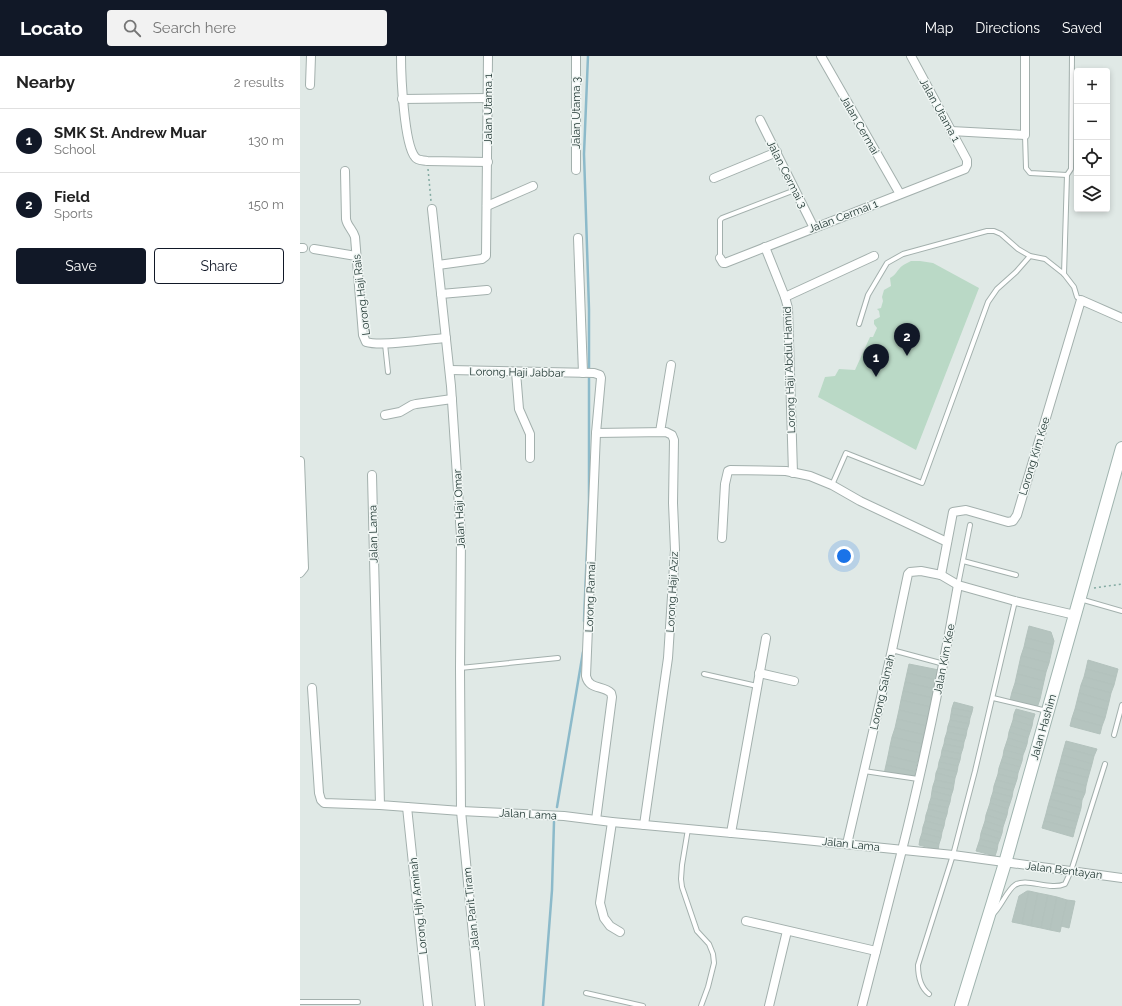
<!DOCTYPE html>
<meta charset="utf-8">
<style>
:root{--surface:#fff;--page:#f2f2f2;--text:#222;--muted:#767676;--line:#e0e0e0;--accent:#111827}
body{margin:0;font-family:Raleway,sans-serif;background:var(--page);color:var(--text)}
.controls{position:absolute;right:12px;top:12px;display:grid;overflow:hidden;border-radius:4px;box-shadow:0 2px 6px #0003}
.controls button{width:36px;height:36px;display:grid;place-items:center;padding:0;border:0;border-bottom:1px solid var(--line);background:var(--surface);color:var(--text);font:20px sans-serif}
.you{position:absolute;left:544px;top:500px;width:14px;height:14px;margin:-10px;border:3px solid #fff;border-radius:50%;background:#1a73e8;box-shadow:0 0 0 6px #1a73e833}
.badge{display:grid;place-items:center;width:26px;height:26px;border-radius:50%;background:var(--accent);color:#fff;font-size:13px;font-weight:700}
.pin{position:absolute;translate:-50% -33px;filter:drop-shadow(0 1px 2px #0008)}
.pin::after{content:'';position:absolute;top:21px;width:14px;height:12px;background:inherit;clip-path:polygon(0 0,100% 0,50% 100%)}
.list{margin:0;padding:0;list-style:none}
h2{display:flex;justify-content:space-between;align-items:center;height:52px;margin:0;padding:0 16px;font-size:17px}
h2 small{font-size:13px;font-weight:400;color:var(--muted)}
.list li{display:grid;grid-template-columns:26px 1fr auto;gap:12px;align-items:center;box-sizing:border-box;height:64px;padding:0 16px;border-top:1px solid var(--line)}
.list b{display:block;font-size:15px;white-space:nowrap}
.list p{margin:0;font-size:13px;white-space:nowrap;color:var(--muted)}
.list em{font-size:13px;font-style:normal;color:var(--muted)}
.actions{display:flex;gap:8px;padding:12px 16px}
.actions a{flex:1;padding:9px 0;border:1px solid var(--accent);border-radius:4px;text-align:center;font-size:14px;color:var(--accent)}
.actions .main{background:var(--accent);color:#fff}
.icon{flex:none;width:22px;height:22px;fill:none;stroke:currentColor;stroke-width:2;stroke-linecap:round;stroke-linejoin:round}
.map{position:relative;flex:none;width:822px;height:950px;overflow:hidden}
header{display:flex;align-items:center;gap:24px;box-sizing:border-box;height:56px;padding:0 20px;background:var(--accent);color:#fff}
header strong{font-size:19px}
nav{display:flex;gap:22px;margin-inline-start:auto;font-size:14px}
.search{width:280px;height:36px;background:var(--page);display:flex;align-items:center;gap:10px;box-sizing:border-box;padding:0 14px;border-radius:4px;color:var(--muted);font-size:15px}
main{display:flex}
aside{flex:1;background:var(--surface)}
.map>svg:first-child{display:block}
.green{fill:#bad9c6}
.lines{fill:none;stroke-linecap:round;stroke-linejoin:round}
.stream{stroke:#8cbaca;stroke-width:2.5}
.building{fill:#b5c4bf;stroke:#b3c2bd}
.lane-casing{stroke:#a3b0ad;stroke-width:6}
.street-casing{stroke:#a3b0ad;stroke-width:10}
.secondary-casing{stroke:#a0b4af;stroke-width:14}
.path{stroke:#83aaa2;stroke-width:1.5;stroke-dasharray:2 3;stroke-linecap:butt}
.lane{stroke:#fff;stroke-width:4}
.street{stroke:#fff;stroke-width:8}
.secondary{stroke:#fff;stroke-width:12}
.labels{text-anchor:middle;stroke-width:3;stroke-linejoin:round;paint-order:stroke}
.street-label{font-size:11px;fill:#223834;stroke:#f0f6f4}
</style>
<header>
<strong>Locato</strong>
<div class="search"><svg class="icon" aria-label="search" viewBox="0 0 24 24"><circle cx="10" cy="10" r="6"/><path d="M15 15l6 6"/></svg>Search here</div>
<nav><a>Map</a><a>Directions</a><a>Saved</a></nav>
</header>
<main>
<aside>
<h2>Nearby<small>2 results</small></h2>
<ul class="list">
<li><span class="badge">1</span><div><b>SMK St. Andrew Muar</b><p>School</p></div><em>130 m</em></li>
<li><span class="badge">2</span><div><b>Field</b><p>Sports</p></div><em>150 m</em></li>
</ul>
<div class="actions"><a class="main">Save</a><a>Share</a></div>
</aside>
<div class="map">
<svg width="822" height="950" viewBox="0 0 822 950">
<rect width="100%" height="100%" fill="#e0e9e6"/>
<path class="green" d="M611,205H620L633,207L679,232L616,394L518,341L525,321L535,320L539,313L555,314L570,281H573L577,272L574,268V264L580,261L579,255L577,253L581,252L583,245L582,241L584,234L591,230L590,222C596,219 597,214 602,210C604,208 608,207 611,205Z"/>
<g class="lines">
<g class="stream">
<polyline points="284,565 289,445 289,253 284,98 288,0"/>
<polyline points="257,751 283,596"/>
<polyline points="243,950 252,834 254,766"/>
</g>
</g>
<g class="building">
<polygon points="729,570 751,576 754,585 753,589 726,582"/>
<polygon points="726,582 753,589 751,598 724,591"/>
<polygon points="724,591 751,598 749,607 721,600"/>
<polygon points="721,600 749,607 746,616 719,609"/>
<polygon points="788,604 818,613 816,621 786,613"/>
<polygon points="609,608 639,614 636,624 607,617"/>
<polygon points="719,609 746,616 744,625 717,618"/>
<polygon points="786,613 816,621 814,629 784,621"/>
<polygon points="607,617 636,624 634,633 605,626"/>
<polygon points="717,618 744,625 742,634 715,627"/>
<polygon points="784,621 814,629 811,637 781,629"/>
<polygon points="605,626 634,633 632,642 603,635"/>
<polygon points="715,627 742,634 740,643 712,636"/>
<polygon points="781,629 811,637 809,646 779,637"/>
<polygon points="603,635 632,642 630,651 601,644"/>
<polygon points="712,636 740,643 737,652 710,644"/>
<polygon points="779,637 809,646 807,654 777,645"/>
<polygon points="601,644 630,651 628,661 599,654"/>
<polygon points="777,645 807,654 805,662 775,653"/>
<polygon points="654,646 673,651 672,656 652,652"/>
<polygon points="652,652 672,656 670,662 651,658"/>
<polygon points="716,653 735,658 733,664 714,658"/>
<polygon points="775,653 805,662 802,670 772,662"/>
<polygon points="599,654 628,661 626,670 597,663"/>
<polygon points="651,658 670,662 669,668 650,664"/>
<polygon points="714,658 733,664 732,670 713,664"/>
<polygon points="772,662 802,670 800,678 770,670"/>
<polygon points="597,663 626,670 624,679 595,672"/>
<polygon points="650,664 669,668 667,674 648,670"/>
<polygon points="713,664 732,670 730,676 711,670"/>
<polygon points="648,670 667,674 666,680 647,676"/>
<polygon points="711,670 730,676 728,682 709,676"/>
<polygon points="595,672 624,679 622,688 592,681"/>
<polygon points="647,676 666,680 664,686 645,682"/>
<polygon points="709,676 728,682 727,688 708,682"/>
<polygon points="592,681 622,688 620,697 590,690"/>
<polygon points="645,682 664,686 663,692 644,688"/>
<polygon points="708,682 727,688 725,694 706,688"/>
<polygon points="766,685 797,693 794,700 764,692"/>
<polygon points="644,688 663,692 661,698 642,694"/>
<polygon points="706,688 725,694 723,699 704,694"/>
<polygon points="590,690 620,697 617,707 588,700"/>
<polygon points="764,692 794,700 792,708 762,699"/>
<polygon points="642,694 661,698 660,704 641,700"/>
<polygon points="704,694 723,699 722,705 703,700"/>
<polygon points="762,699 792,708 790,715 760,707"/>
<polygon points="588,700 617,707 615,716 586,709"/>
<polygon points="641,700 660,704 658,710 639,706"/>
<polygon points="703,700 722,705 720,711 701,706"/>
<polygon points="639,706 658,710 657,716 638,712"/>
<polygon points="701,706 720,711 718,717 699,712"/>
<polygon points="760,707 790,715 788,722 758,714"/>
<polygon points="586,709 615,716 614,722 584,718"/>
<polygon points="638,712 657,716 655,722 636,717"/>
<polygon points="699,712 718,717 717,723 698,718"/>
<polygon points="758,714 788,722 786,730 756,721"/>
<polygon points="636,717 655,722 654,728 635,724"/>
<polygon points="698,718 717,723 715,729 696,724"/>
<polygon points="756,721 786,730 785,737 754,729"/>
<polygon points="635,724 654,728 653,734 633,730"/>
<polygon points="696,724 715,729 713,735 694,730"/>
<polygon points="754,729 785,737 782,744 752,736"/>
<polygon points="633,730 653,734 651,740 632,735"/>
<polygon points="694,730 713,735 712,741 693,736"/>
<polygon points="632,735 651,740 650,746 631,742"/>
<polygon points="693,736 712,741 710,747 691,742"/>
<polygon points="752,736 782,744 781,752 750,743"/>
<polygon points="631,742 650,746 648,752 629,748"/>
<polygon points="691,742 710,747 708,753 690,747"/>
<polygon points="750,743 781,752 779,759 748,750"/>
<polygon points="690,747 708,753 707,759 688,753"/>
<polygon points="629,748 648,752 647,758 628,753"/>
<polygon points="748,750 779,759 777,766 746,758"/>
<polygon points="628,753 647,758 645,764 626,759"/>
<polygon points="688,753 707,759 705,765 686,759"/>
<polygon points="746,758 777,766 775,773 744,765"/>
<polygon points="626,759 645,764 644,770 625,765"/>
<polygon points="686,759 705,765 703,771 685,765"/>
<polygon points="625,765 644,770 642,776 623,771"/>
<polygon points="685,765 703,771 702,777 683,771"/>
<polygon points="744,765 775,773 773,781 742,772"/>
<polygon points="623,771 642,776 641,782 622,777"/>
<polygon points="683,771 702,777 700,783 681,777"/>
<polygon points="622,777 641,782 639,788 620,783"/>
<polygon points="681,777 700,783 698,788 680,783"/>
<polygon points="620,783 639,788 638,794 619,789"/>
<polygon points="680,783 698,788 697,794 678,789"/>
<polygon points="678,789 697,794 695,800 676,795"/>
<polygon points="727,835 729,835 722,868 712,866 719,840"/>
<polygon points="729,835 738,837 731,870 722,868"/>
<polygon points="738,837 748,839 741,872 731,870"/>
<polygon points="748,839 757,841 750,874 741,872"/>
<polygon points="757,841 767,844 760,876 750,874"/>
<polygon points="767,844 775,845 769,872 761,870"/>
</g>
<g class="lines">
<g class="lane-casing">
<g id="lane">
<polyline points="725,79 726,112 730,117 767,119 771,113 772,0"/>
<polyline points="420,202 420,164 422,162 495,134"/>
<polyline points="764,218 767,119"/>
<polyline points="559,268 568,239 587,207 603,198 687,175 694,175 701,178 718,193 730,200 745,203 764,218 774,231 777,241 781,244"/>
<polyline points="85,288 88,316"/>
<polyline points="532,429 546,397 622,427 688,246 697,233 716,216 730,200"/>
<polyline points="663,505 716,519"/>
<polyline points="658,529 670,469"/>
<polyline points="780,543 822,555"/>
<polyline points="592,594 644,608"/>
<polyline points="160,612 258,602"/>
<polyline points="404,618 457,630"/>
<polyline points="693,642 747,655"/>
<polyline points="814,679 822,649"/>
<polyline points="564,715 618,723"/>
<polyline points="388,773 382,809 381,823 382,831 397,875 409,888 413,898 414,907 408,931 401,950"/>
<path d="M694,857C701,850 708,833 715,829C726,821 750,835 765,828L771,815L805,708"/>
<polyline points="286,937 343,950"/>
<path d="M629,938C620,931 618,920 618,909L653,799L675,715L715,545"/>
<polyline points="0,946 58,946"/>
</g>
</g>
<g class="street-casing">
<g id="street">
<path d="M101,0C101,19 104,88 115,101C118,105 123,104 127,105L188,106"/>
<polyline points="276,0 276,114"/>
<polyline points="521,0 600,138"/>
<polyline points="10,29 11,0"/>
<polyline points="102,43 188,42"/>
<polyline points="460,64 514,172"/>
<polyline points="651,75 725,79 725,0"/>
<path d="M45,115L46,163C47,170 53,174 55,181L63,279L66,286C82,291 128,283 146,282"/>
<polyline points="414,122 477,96"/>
<polyline points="187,150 233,130"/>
<polyline points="132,153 151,330 161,480 160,612 161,755 180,950"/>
<polyline points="278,182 283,317"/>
<polyline points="465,191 485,241 488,252 493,417"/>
<polyline points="0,192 3,192"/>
<polyline points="14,193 56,200"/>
<polyline points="420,202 423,207 425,207 665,113 667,109 667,104 611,0"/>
<polyline points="138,209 182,203 186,200 188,0"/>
<polyline points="141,238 187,234"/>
<polyline points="485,241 574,200"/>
<path d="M150,314L294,317L300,319L301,322L296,377L286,620C289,634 303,629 311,637L312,641L296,764"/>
<polyline points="216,316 219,353 230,378 230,402"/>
<polyline points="85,359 100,356 112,349 116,348 152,343"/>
<polyline points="360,376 371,309"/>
<polyline points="296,377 366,376 372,379 374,384 373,447 375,494 368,602 344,769"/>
<polyline points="0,405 4,512 0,517"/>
<polyline points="72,419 80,749 161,755 264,760 312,766 465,780 653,799 822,822"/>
<polyline points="422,482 425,428 428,415 430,414 486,415 510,420 532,429 560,445 647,486"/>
<polyline points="641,519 653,456 666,454 708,466 713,465 717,459 781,244 822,262"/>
<polyline points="459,617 494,625"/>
<polyline points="12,632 19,737 21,744 24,747 80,749"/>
<polyline points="107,751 128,950"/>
<polyline points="312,766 300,847 304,862 310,870 320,876"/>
<polyline points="431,777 466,582"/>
<polyline points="547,788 592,594 608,518 610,516 621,515 641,519 658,529 715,545 775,559"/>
<polyline points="446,865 576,895"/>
<polyline points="469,950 487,875"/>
<path d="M562,950C575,898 589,846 602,794C624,707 642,618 658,529"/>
</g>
</g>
<g class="secondary-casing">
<polyline id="secondary" points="661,950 705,807 822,392"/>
</g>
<g class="path">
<polyline points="128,113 131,145"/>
<polyline points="794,532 822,528"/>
</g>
<use href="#lane" class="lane"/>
<use href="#street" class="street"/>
<use href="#secondary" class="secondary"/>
</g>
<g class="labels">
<g class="street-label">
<text transform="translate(188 53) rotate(-90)" y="4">Jalan Utama 1</text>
<text transform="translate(640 54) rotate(61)" y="4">Jalan Utama 1</text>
<text transform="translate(276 57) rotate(-90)" y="4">Jalan Utama 3</text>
<text transform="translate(560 69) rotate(60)" y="4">Jalan Cermai</text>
<text transform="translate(487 118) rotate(63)" y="4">Jalan Cermai 3</text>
<text transform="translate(543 160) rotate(-21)" y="4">Jalan Cermai 1</text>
<text transform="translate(61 239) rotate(-97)" y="4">Lorong Haji Rais</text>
<text transform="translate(489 314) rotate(-92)" y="4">Lorong Haji Abdul Hamid</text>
<text transform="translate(217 316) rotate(1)" y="4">Lorong Haji Jabbar</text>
<text transform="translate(734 400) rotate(-73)" y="4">Lorong Kim Kee</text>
<text transform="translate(159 453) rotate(-93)" y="4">Jalan Haji Omar</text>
<text transform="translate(73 478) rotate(-91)" y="4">Jalan Lama</text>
<text transform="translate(372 536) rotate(-87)" y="4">Lorong Haji Aziz</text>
<text transform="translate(290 541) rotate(-88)" y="4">Lorong Ramai</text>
<text transform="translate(644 603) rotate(-79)" y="4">Jalan Kim Kee</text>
<text transform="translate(582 636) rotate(-77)" y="4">Lorong Salmah</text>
<text transform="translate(743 671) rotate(-74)" y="4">Jalan Hashim</text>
<text transform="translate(228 758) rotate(3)" y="4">Jalan Lama</text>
<text transform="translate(551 788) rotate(6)" y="4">Jalan Lama</text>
<text transform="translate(764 814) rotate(7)" y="4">Jalan Bentayan</text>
<text transform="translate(118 850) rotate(-96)" y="4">Lorong Hjh Aminah</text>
<text transform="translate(171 853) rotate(-96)" y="4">Jalan Parit Tiram</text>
</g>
</g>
</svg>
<div class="controls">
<button>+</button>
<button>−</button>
<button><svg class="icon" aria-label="locate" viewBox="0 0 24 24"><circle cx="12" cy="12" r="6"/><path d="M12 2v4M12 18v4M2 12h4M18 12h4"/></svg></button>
<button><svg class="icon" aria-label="layers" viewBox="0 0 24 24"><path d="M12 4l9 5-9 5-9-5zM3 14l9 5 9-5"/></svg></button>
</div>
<div class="you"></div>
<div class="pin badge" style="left:576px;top:321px">1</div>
<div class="pin badge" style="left:607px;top:300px">2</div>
</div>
</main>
